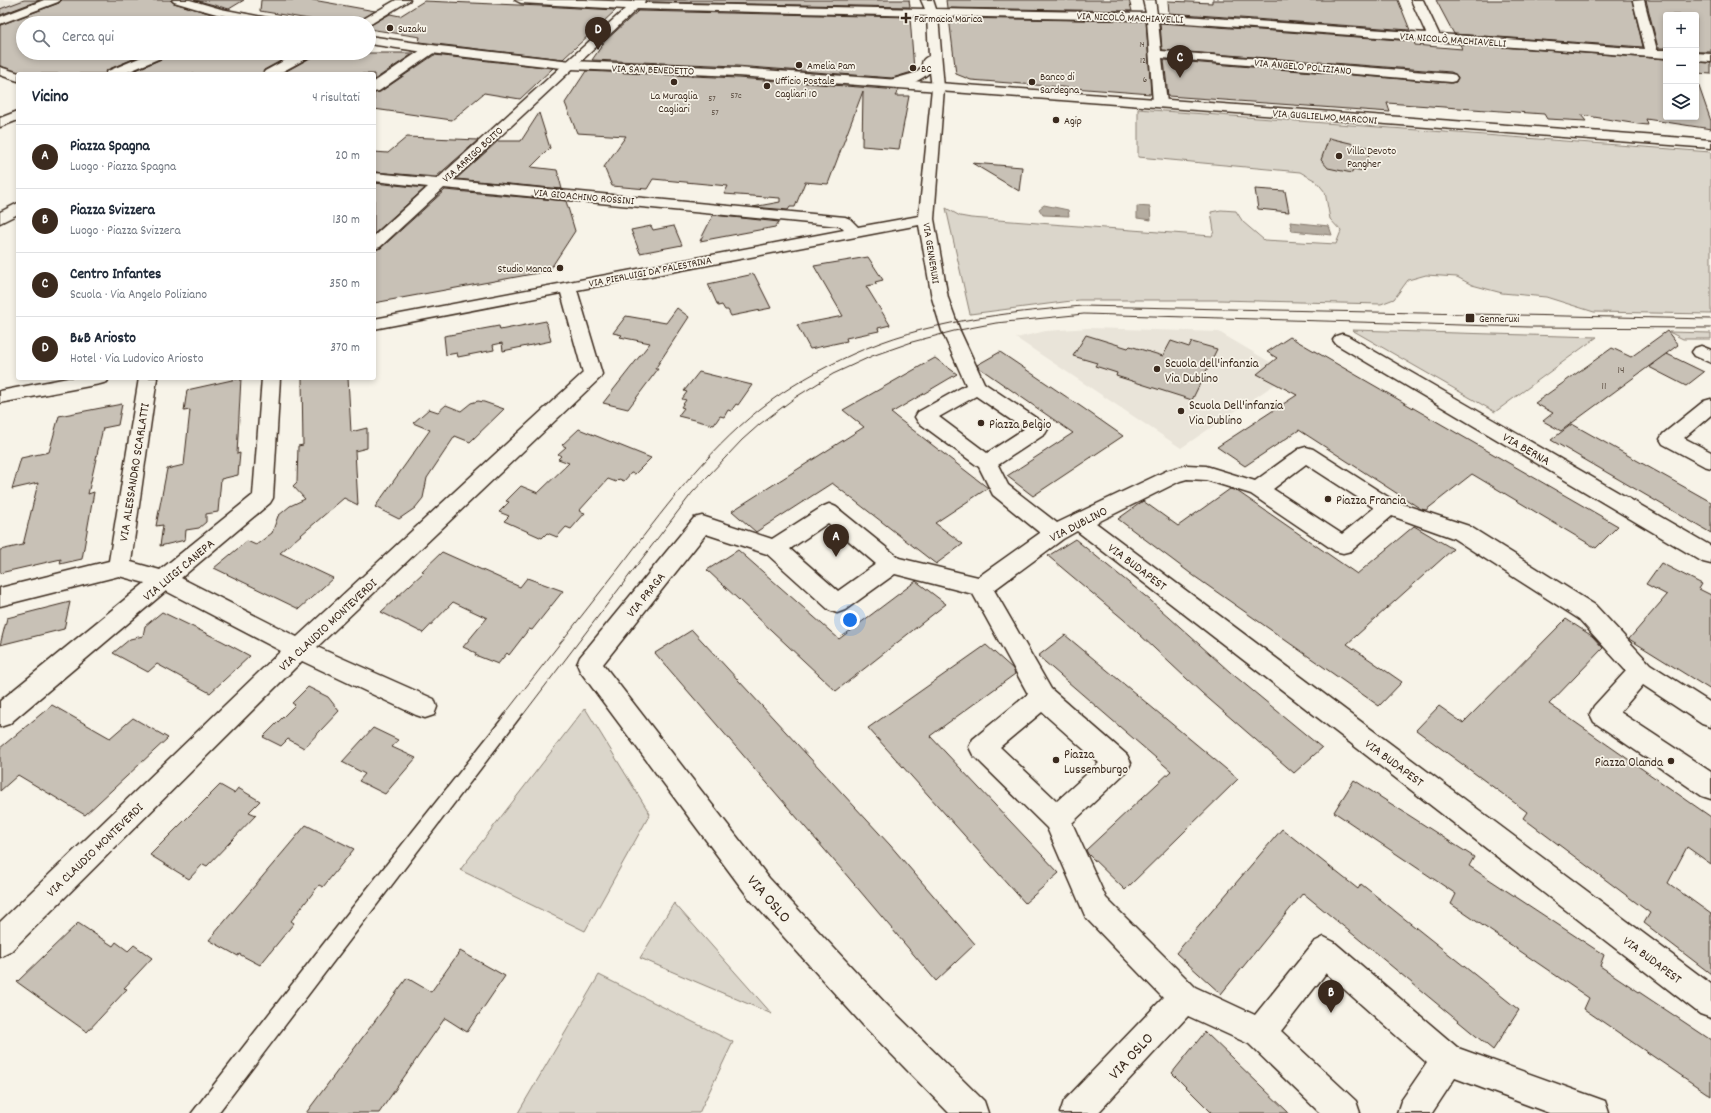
<!DOCTYPE html>
<html lang="it">
<meta charset="utf-8">
<style>
:root{--surface:#fff;--page:#f2f2f3;--text:#1f2937;--muted:#747a83;--line:#e0e1e3;--accent:#3b2a1e}
body{margin:0;font-family:Dekko,sans-serif;background:var(--page);color:var(--text)}
.controls{position:absolute;right:12px;top:12px;display:grid;overflow:hidden;border-radius:4px;box-shadow:0 2px 6px #0003}
.controls button{width:36px;height:36px;display:grid;place-items:center;padding:0;border:0;border-bottom:1px solid var(--line);background:var(--surface);color:var(--text);font:20px sans-serif}
.you{position:absolute;left:850px;top:620px;width:14px;height:14px;margin:-10px;border:3px solid #fff;border-radius:50%;background:#1a73e8;box-shadow:0 0 0 6px #1a73e833}
.badge{display:grid;place-items:center;width:26px;height:26px;border-radius:50%;background:var(--accent);color:#fff;font-size:13px;font-weight:700}
.pin{position:absolute;translate:-50% -33px;filter:drop-shadow(0 1px 2px #0008)}
.pin::after{content:'';position:absolute;top:21px;width:14px;height:12px;background:inherit;clip-path:polygon(0 0,100% 0,50% 100%)}
.list{margin:0;padding:0;list-style:none}
h2{display:flex;justify-content:space-between;align-items:center;height:52px;margin:0;padding:0 16px;font-size:17px}
h2 small{font-size:13px;font-weight:400;color:var(--muted)}
.list li{display:grid;grid-template-columns:26px 1fr auto;gap:12px;align-items:center;box-sizing:border-box;height:64px;padding:0 16px;border-top:1px solid var(--line)}
.list b{display:block;font-size:15px;white-space:nowrap}
.list p{margin:0;font-size:13px;white-space:nowrap;color:var(--muted)}
.list em{font-size:13px;font-style:normal;color:var(--muted)}
.icon{flex:none;width:22px;height:22px;fill:none;stroke:currentColor;stroke-width:2;stroke-linecap:round;stroke-linejoin:round}
.map{position:relative;flex:none;width:1711px;height:1113px;overflow:hidden}
.search{position:absolute;background:var(--surface);box-shadow:0 2px 6px #0003;left:16px;top:16px;width:360px;height:44px;display:flex;align-items:center;gap:10px;box-sizing:border-box;padding:0 14px;border-radius:22px;color:var(--muted);font-size:15px}
.panel{position:absolute;background:var(--surface);box-shadow:0 2px 6px #0003;left:16px;top:72px;width:360px;height:308px;border-radius:4px}
.map>svg:first-child{display:block}
.built{fill:#e9e4d9}
.green{fill:#dbd6cb;stroke:#8b8074}
.water{fill:#b4aca0;stroke:#84786c}
.building{fill:#c8c1b6;stroke:#3b2a1e}
.lines{fill:none;stroke-linecap:round;stroke-linejoin:round}
.minor-casing{stroke:#3b2a1e;stroke-width:3}
.major-casing{stroke:#3b2a1e;stroke-width:3}
.minor{fill:#f7f3e8;fill-rule:evenodd}
.major{fill:#f7f3e8;fill-rule:evenodd}
.tram-far1{stroke:#3b2a1e;stroke-width:1}
.tram{stroke:#3b2a1e;stroke-width:1.5}
.poi-dot{fill:#3b2a1e;stroke:#f7f3e8;stroke-width:1.5}
.labels{text-anchor:middle;stroke-width:3.5;stroke-linejoin:round;paint-order:stroke}
.far-number-label{font-size:9px;fill:#5e5044}
.far-street-label{font-size:11px;fill:#3b2a1e;stroke:#f7f3e8}
.far-poi-label{font-size:11px;fill:#3b2a1e;stroke:#f7f3e8;text-anchor:start}
.number-label{font-size:11px;fill:#5e5044}
.poi-label{font-size:13px;fill:#3b2a1e;stroke:#f7f3e8;text-anchor:start}
.street-label{font-size:13px;fill:#3b2a1e;stroke:#f7f3e8}
.near-street-label{font-size:16px;fill:#3b2a1e;stroke:#f7f3e8}
</style>
<div class="map">
<svg width="1711" height="1113" viewBox="0 0 1711 1113">
<rect width="100%" height="100%" fill="#f7f3e8"/>
<filter id="ink" filterUnits="userSpaceOnUse"><feTurbulence type="fractalNoise" baseFrequency=".025" numOctaves="2"/><feDisplacementMap in="SourceGraphic" scale="8" xChannelSelector="R" yChannelSelector="G"/><feConvolveMatrix kernelMatrix="1 2 1 2 8 2 1 2 1" color-interpolation-filters="sRGB"/></filter>
<g filter="url(#ink)">
<g class="built">
<polygon points="0,0 46,0 8,13 0,11"/>
<polygon points="1089,328 1219,332 1290,374 1181,448 1016,338 1046,331"/>
</g>
<g class="green">
<polygon points="1138,109 1711,152 1711,314 1594,312 1546,297 1502,293 1472,285 1457,277 1426,275 1408,280 1394,299 1381,304 1219,300 1079,300 970,314 946,208 960,216 971,218 1212,236 1214,231 1211,212 1221,210 1236,211 1243,222 1264,240 1336,244 1341,231 1330,219 1325,192 1316,181 1300,172 1138,157"/>
<polygon points="1352,330 1597,337 1495,412"/>
<polygon points="1669,332 1711,333 1711,339 1683,339"/>
<polygon points="585,708 650,814 585,931 460,870"/>
<polygon points="674,903 772,1014 640,958"/>
<polygon points="599,975 733,1042 699,1113 518,1113"/>
</g>
<g class="water">
<polygon points="1044,205 1068,210 1069,216 1043,215 1039,209"/>
<polygon points="1137,206 1150,207 1151,220 1137,218"/>
<polygon points="1290,222 1329,226 1332,235 1292,231"/>
</g>
<g class="building">
<polygon points="24,0 40,0 0,15 0,9"/>
<polygon points="62,0 170,0 174,3 219,16 208,23 23,23 23,53 147,53 107,70 105,74 23,74 0,66 0,25 59,3"/>
<polygon points="195,0 244,0 229,9"/>
<polygon points="261,0 313,0 375,11 356,23 333,23 260,11"/>
<polygon points="646,0 909,0 910,7 646,2"/>
<polygon points="946,0 1129,0 1132,11 947,8"/>
<polygon points="1212,0 1398,0 1410,30 1169,13 1168,1 1212,3"/>
<polygon points="1436,0 1632,0 1643,47 1454,34"/>
<polygon points="1646,0 1711,0 1711,52 1696,52 1696,15 1666,15 1666,48 1658,48"/>
<polygon points="424,1 541,6 616,10 563,59 419,42 420,37 369,29 369,26 390,14 400,16"/>
<polygon points="638,11 910,17 914,70 912,72 892,78 737,66 592,60 605,41"/>
<polygon points="949,18 1146,21 1151,94 971,80 956,74"/>
<polygon points="1160,23 1414,41 1415,45 1462,49 1460,44 1666,59 1666,117 1696,117 1696,78 1711,121 1711,129 1646,119 1648,125 1638,124 1581,115 1586,121 1547,119 1544,114 1387,103 1390,112 1168,96 1164,60 1451,83 1456,82 1458,77 1455,74 1451,72 1162,50"/>
<polygon points="168,53 295,53 264,70 262,74 127,74 166,57"/>
<polygon points="314,53 414,53 374,80 374,74 281,74 312,57"/>
<polygon points="434,55 553,68 520,99 484,93 452,120 374,109 374,93 380,92"/>
<polygon points="1696,62 1711,63 1711,74 1696,73"/>
<polygon points="586,71 737,78 899,90 895,96 909,96 899,149 862,146 863,91 828,184 805,182 795,207 790,207 788,210 753,207 780,202 780,198 724,194 728,186 653,179 647,189 612,186 604,167 626,136 577,133 565,103"/>
<polygon points="539,113 550,148 531,167 557,170 562,189 456,179 498,141 521,141"/>
<polygon points="407,137 478,140 436,177 374,172 374,152 388,153"/>
<polygon points="1329,138 1371,148 1364,171 1353,169 1352,173 1328,168 1321,160"/>
<polygon points="972,163 1022,167 1019,191"/>
<polygon points="374,183 425,188 374,234"/>
<polygon points="1255,189 1285,191 1289,212 1258,209"/>
<polygon points="445,190 566,201 575,231 549,271 374,303 374,250 381,248"/>
<polygon points="713,215 779,222 775,227 700,241"/>
<polygon points="651,226 653,230 674,226 682,245 640,253 631,230"/>
<polygon points="868,257 883,280 875,282 877,284 866,286 890,325 878,328 879,331 846,338 847,341 810,349 797,325 843,316 814,266"/>
<polygon points="754,274 771,308 731,316 728,310 725,310 722,305 718,306 708,284"/>
<polygon points="677,308 689,317 655,369 658,369 628,409 603,403 650,343 620,337 622,335 613,333 626,316 666,323"/>
<polygon points="546,321 551,341 503,351 502,343 493,345 494,350 458,357 457,353 446,355 444,336 499,326 500,330"/>
<polygon points="1667,331 1678,345 1561,431 1543,421 1553,413 1535,403 1612,348 1631,357"/>
<polygon points="1086,335 1128,348 1130,346 1163,356 1171,341 1189,347 1192,342 1217,349 1192,400 1116,376 1117,373 1095,366 1097,363 1073,356"/>
<polygon points="1290,337 1618,526 1596,548 1472,474 1426,510 1421,509 1299,430 1245,466 1217,447 1297,395 1257,374 1277,358 1267,352"/>
<polygon points="1000,352 1083,408 1123,436 1033,496 1007,476 1073,433 978,367 977,365"/>
<polygon points="1667,354 1704,372 1686,386 1649,367"/>
<polygon points="935,358 957,374 891,413 988,488 935,523 963,544 936,564 832,483 756,532 732,511 864,427 843,410"/>
<polygon points="699,372 752,385 738,405 736,404 731,411 728,410 724,417 720,416 714,425 678,416 684,408 681,407 686,400 682,399 687,392 684,391"/>
<polygon points="241,378 237,454 240,453 238,475 221,479 218,512 206,514 206,522 199,528 186,530 185,540 160,546 163,525 156,526 167,469 184,465 190,410 184,411 187,390"/>
<polygon points="302,378 348,378 351,432 367,428 367,448 355,451 358,505 344,498 280,553 333,578 299,609 214,568 247,541 256,545 272,533 278,516 290,506 305,499 293,486 297,482 298,446 303,445"/>
<polygon points="478,401 484,402 504,409 470,442 455,436 427,478 423,498 415,508 399,519 375,507 430,430 413,423 429,409 438,412 446,405 461,411 471,403"/>
<polygon points="122,404 118,425 103,428 88,494 94,492 82,559 60,564 61,559 0,573 0,550 23,545 38,483 12,489 21,458 49,452 59,416"/>
<polygon points="1572,424 1711,502 1711,533 1551,440"/>
<polygon points="579,429 651,458 635,474 631,473 624,481 619,479 616,482 608,479 579,511 585,513 571,529 566,527 557,537 547,533 542,538 504,521 509,516 499,512 509,502 506,501 521,486 538,493 569,463 558,459 561,456 558,454 566,447 562,445"/>
<polygon points="1230,489 1237,491 1357,574 1414,526 1453,549 1347,644 1402,682 1379,706 1194,576 1118,519 1143,501 1178,526"/>
<polygon points="1075,539 1150,600 1230,672 1322,748 1294,773 1202,693 1123,619 1048,556"/>
<polygon points="738,550 839,639 916,581 946,604 836,691 707,570"/>
<polygon points="442,552 520,587 527,578 563,591 532,630 529,629 509,655 507,653 498,664 475,655 476,653 463,647 487,618 453,602 423,633 381,612 424,572 422,571"/>
<polygon points="1661,563 1702,584 1699,589 1711,595 1711,690 1629,639 1667,595 1646,584"/>
<polygon points="70,602 64,629 0,645 7,618"/>
<polygon points="162,612 222,641 250,656 210,693 157,664 148,672 113,653 130,639 143,636 145,626"/>
<polygon points="1566,619 1592,636 1603,648 1549,704 1711,817 1711,864 1687,847 1668,883 1711,914 1711,974 1644,923 1650,913 1523,818 1527,812 1416,730 1439,706 1463,723"/>
<polygon points="692,630 890,845 975,944 936,981 849,878 655,653"/>
<polygon points="1065,635 1238,779 1125,890 1088,854 1086,850 1171,771 1038,656"/>
<polygon points="986,645 1013,669 1015,674 930,736 1059,873 1025,903 868,728"/>
<polygon points="308,687 328,697 339,711 304,748 288,739 281,746 263,737 295,705 292,703"/>
<polygon points="52,705 110,738 133,718 168,738 85,815 18,775 0,791 0,748"/>
<polygon points="373,728 398,740 392,747 416,758 385,794 359,781 365,774 342,762"/>
<polygon points="1354,780 1474,857 1469,866 1604,955 1600,966 1711,1040 1711,1096 1584,1009 1589,998 1451,904 1456,894 1334,812"/>
<polygon points="220,785 234,793 238,788 260,801 249,812 256,815 207,866 203,864 189,879 150,855"/>
<polygon points="306,825 354,849 323,887 319,885 291,921 294,923 260,965 239,954 238,956 209,940"/>
<polygon points="1282,829 1358,889 1361,884 1519,1010 1493,1050 1303,893 1221,994 1176,953"/>
<polygon points="78,923 113,946 116,942 128,951 134,945 152,958 124,988 127,989 87,1032 17,982"/>
<polygon points="460,951 505,976 467,1032 445,1018 379,1113 306,1113 407,978 431,992"/>
<polygon points="1205,1032 1289,1113 1212,1113 1172,1073"/>
</g>
<g class="lines">
<g class="minor-casing">
<g id="minor">
<polygon points="44,0 60,0 58,2 0,24 0,17"/>
<polygon points="396,0 410,0 369,25 369,23 358,23 360,21"/>
<path d="M515,0H585L632,2L635,0H645L644,3L925,9L921,0H933L936,9L1146,13L1143,0H1155L1157,14L1426,33L1411,0H1423L1439,34L1645,49L1633,1L1644,0L1657,50H1666V58L1158,21L1161,51L1451,74L1455,75L1457,78L1455,81L1451,82L1162,58L1167,103L1165,106H1155L1153,103L1147,20L938,16L944,88L934,219L948,298L960,331L984,383L1045,424L1048,429L1045,434L998,465L1008,485L1057,523L1166,471L1187,465L1206,466L1255,481L1299,449L1306,447L1313,449L1396,502L1469,526L1595,605L1650,664L1711,703V727L1702,724L1643,685L1620,712L1711,772V799L1702,796L1594,722L1590,714L1594,706L1626,671L1579,619L1453,538L1392,516L1351,551L1343,553L1335,551L1251,494L1206,480L1187,479L1180,481L1096,523L1711,984V1018L1700,1014L1077,531L1063,539L994,590L1051,689L1127,755L1131,763L1127,771L1072,823L1106,898L1195,987L1255,1015L1314,942L1324,937L1334,942L1458,1048L1605,1101L1609,1113H1549L1455,1078L1432,1113H1397L1401,1101L1427,1063L1326,973L1281,1031L1356,1101L1360,1113H1320L1249,1044L1188,1016L1098,1113H1060L1064,1101L1163,998L1086,918L1047,828L973,755L969,747L973,739L1028,694L973,594L895,574L845,610L837,613L829,610L767,554L706,534L603,664L769,878L885,1003L984,1101L988,1113H949L863,1025L749,898L580,671L577,664L580,657L694,518L702,516L772,539L822,507L829,504L836,507L899,558L978,577L1040,533L993,495L979,467L918,422L915,417L918,412L966,385L942,331L932,298L919,225L577,290L602,374L600,378L317,647L434,699L437,707L434,715L425,718L416,715L302,661L10,952L0,957V922L281,651L166,591L9,724L0,727V701L145,583L119,576L0,606V588L109,561L139,378H157L131,562L160,570L253,495L262,378H280L273,498L270,503L181,578L297,637L583,373L561,293L374,329V319L844,230L840,226L444,188L380,247L374,249V236L428,187L374,181V173L437,179L625,9L521,3ZM637,9L927,16L929,56C923,59 922,60 922,67L915,73L890,80L889,83L890,86C902,89 922,80 930,72L932,88L919,216L858,227L850,219L845,217L453,180ZM976,396L1024,429L987,453L939,417ZM1306,464L1374,508L1342,534L1273,489ZM828,523L876,564L838,591L790,549ZM1042,712L1099,763L1057,801L1000,747Z"/>
<path d="M245,14L249,15L251,17C244,25 233,23 224,23L226,21Z"/>
<polygon points="431,45 435,46 437,49 435,52 379,91 374,92 374,82 427,46"/>
<polygon points="151,53 167,53 165,56 123,74 106,74 108,71"/>
<polygon points="298,53 313,53 311,56 278,74 263,74 265,71"/>
<polygon points="1696,53 1711,54 1711,62 1696,61"/>
<polygon points="0,67 22,74 18,74 18,81 0,75"/>
<polygon points="18,111 18,120 0,127 0,118"/>
<polygon points="18,203 18,214 0,223 0,212"/>
<polygon points="1342,334 1348,336 1711,546 1711,564 1703,562 1336,344 1333,340 1336,336"/>
<polygon points="1701,346 1711,350 1711,363 1695,356 1692,352 1695,348"/>
<polygon points="68,378 109,378 107,382 100,384 0,403 0,391"/>
<polygon points="1711,399 1711,415 1684,438 1711,452 1711,468 1704,466 1663,444 1660,439 1663,434 1704,401"/>
</g>
</g>
<g class="major-casing">
<g id="major">
<path d="M172,0H190L221,9L278,20L282,21L284,23C245,23 211,13 174,2Z"/>
<polygon points="369,36 431,45 571,61 737,68 1711,140 1711,148 737,76 571,69 431,53 369,44"/>
</g>
</g>
<use href="#minor" class="minor"/>
<use href="#major" class="major"/>
<g class="tram-far1">
<path d="M504,715C542,666 581,617 619,568C662,512 704,454 760,409C788,387 820,369 853,354C925,321 1004,313 1082,306L1711,319"/>
<polyline points="523,715 692,493 742,440 760,424 796,397 833,374 872,356 912,342 954,331 996,323 1084,314 1529,327 1711,328"/>
</g>
<g class="tram">
<polyline points="191,1113 324,942 505,714"/>
<polyline points="219,1113 523,714"/>
</g>
</g>
</g>
<g class="poi-dot">
<path d="M904 12h4v4h4v4h-4v4h-4v-4h-4v-4h4z"/>
<circle cx="390" cy="28" r="4"/>
<circle cx="799" cy="65" r="4"/>
<circle cx="913" cy="68" r="4"/>
<circle cx="674" cy="82" r="4"/>
<circle cx="1032" cy="82" r="4"/>
<circle cx="767" cy="86" r="4"/>
<circle cx="1056" cy="120" r="4"/>
<circle cx="1339" cy="156" r="4"/>
<circle cx="560" cy="268" r="4"/>
<rect x="1465" y="313" width="10" height="10" rx="2"/>
<circle cx="1157" cy="369" r="4"/>
<circle cx="1181" cy="411" r="4"/>
<circle cx="981" cy="423" r="4"/>
<circle cx="1328" cy="499" r="4"/>
<circle cx="1056" cy="760" r="4"/>
<circle cx="1671" cy="761" r="4"/>
</g>
<g class="labels">
<g class="far-number-label">
<text x="1142" y="47">14</text>
<text x="1143" y="63">12</text>
<text x="1145" y="82">6</text>
<text x="736" y="98">57c</text>
<text x="712" y="101">57</text>
<text x="715" y="115">57</text>
</g>
<g class="far-street-label">
<text transform="translate(1130 17) rotate(2)" y="4">VIA NICOLÒ MACHIAVELLI</text>
<text transform="translate(1453 39) rotate(4)" y="4">VIA NICOLÒ MACHIAVELLI</text>
<text transform="translate(1303 66) rotate(5)" y="4">VIA ANGELO POLIZIANO</text>
<text transform="translate(653 69) rotate(2)" y="4">VIA SAN BENEDETTO</text>
<text transform="translate(1325 116) rotate(4)" y="4">VIA GUGLIELMO MARCONI</text>
<text transform="translate(472 154) rotate(-42)" y="4">VIA ARRIGO BOITO</text>
<text transform="translate(584 196) rotate(5)" y="4">VIA GIOACHINO ROSSINI</text>
<text transform="translate(932 253) rotate(81)" y="4">VIA GENNERUXI</text>
<text transform="translate(650 271) rotate(-11)" y="4">VIA PIERLUIGI DA PALESTRINA</text>
</g>
<g class="far-poi-label">
<text x="914" y="22">Farmacia Marica</text>
<text x="398" y="32">Suzaku</text>
<text x="807" y="69">Amelia Pam</text>
<text x="921" y="72">BC</text>
<text x="1040" y="80">Banco di<tspan x="1040" dy="13">Sardegna</tspan></text>
<text x="775" y="84">Ufficio Postale<tspan x="775" dy="13">Cagliari 10</tspan></text>
<text x="674" y="99" text-anchor="middle">La Muraglia<tspan x="674" dy="13">Cagliari</tspan></text>
<text x="1064" y="124">Agip</text>
<text x="1347" y="154">Villa Devoto<tspan x="1347" dy="13">Pangher</tspan></text>
<text x="552" y="272" text-anchor="end">Studio Manca</text>
<text x="1479" y="322">Genneruxi</text>
</g>
<g class="number-label">
<text x="1621" y="373">14</text>
<text x="1604" y="389">11</text>
</g>
<g class="poi-label">
<text x="1165" y="367">Scuola dell'infanzia<tspan x="1165" dy="15">Via Dublino</tspan></text>
<text x="1189" y="409">Scuola Dell'infanzia<tspan x="1189" dy="15">Via Dublino</tspan></text>
<text x="989" y="428">Piazza Belgio</text>
<text x="1336" y="504">Piazza Francia</text>
<text x="1064" y="758">Piazza<tspan x="1064" dy="15">Lussemburgo</tspan></text>
<text x="1663" y="766" text-anchor="end">Piazza Olanda</text>
</g>
<g class="street-label">
<text transform="translate(1527 448) rotate(30)" y="5">VIA BERNA</text>
<text transform="translate(133 472) rotate(-81)" y="5">VIA ALESSANDRO SCARLATTI</text>
<text transform="translate(1078 523) rotate(-27)" y="5">VIA DUBLINO</text>
<text transform="translate(1138 566) rotate(37)" y="5">VIA BUDAPEST</text>
<text transform="translate(178 569) rotate(-40)" y="5">VIA LUIGI CANEPA</text>
<text transform="translate(645 594) rotate(-51)" y="5">VIA PRAGA</text>
<text transform="translate(327 624) rotate(-43)" y="5">VIA CLAUDIO MONTEVERDI</text>
<text transform="translate(1395 762) rotate(37)" y="5">VIA BUDAPEST</text>
<text transform="translate(94 849) rotate(-44)" y="5">VIA CLAUDIO MONTEVERDI</text>
<text transform="translate(1653 959) rotate(37)" y="5">VIA BUDAPEST</text>
</g>
<g class="near-street-label">
<text transform="translate(770 898) rotate(49)" y="6">VIA OSLO</text>
<text transform="translate(1130 1055) rotate(-47)" y="6">VIA OSLO</text>
</g>
</g>
</svg>
<div class="controls">
<button>+</button>
<button>−</button>
<button><svg class="icon" aria-label="layers" viewBox="0 0 24 24"><path d="M12 4l9 5-9 5-9-5zM3 14l9 5 9-5"/></svg></button>
</div>
<div class="you"></div>
<div class="pin badge" style="left:836px;top:557px">A</div>
<div class="pin badge" style="left:1331px;top:1013px">B</div>
<div class="pin badge" style="left:1180px;top:78px">C</div>
<div class="pin badge" style="left:598px;top:50px">D</div>
<div class="search"><svg class="icon" aria-label="search" viewBox="0 0 24 24"><circle cx="10" cy="10" r="6"/><path d="M15 15l6 6"/></svg>Cerca qui</div>
<section class="panel">
<h2>Vicino<small>4 risultati</small></h2>
<ul class="list">
<li><span class="badge">A</span><div><b>Piazza Spagna</b><p>Luogo · Piazza Spagna</p></div><em>20 m</em></li>
<li><span class="badge">B</span><div><b>Piazza Svizzera</b><p>Luogo · Piazza Svizzera</p></div><em>130 m</em></li>
<li><span class="badge">C</span><div><b>Centro Infantes</b><p>Scuola · Via Angelo Poliziano</p></div><em>350 m</em></li>
<li><span class="badge">D</span><div><b>B&amp;B Ariosto</b><p>Hotel · Via Ludovico Ariosto</p></div><em>370 m</em></li>
</ul>
</section>
</div>
